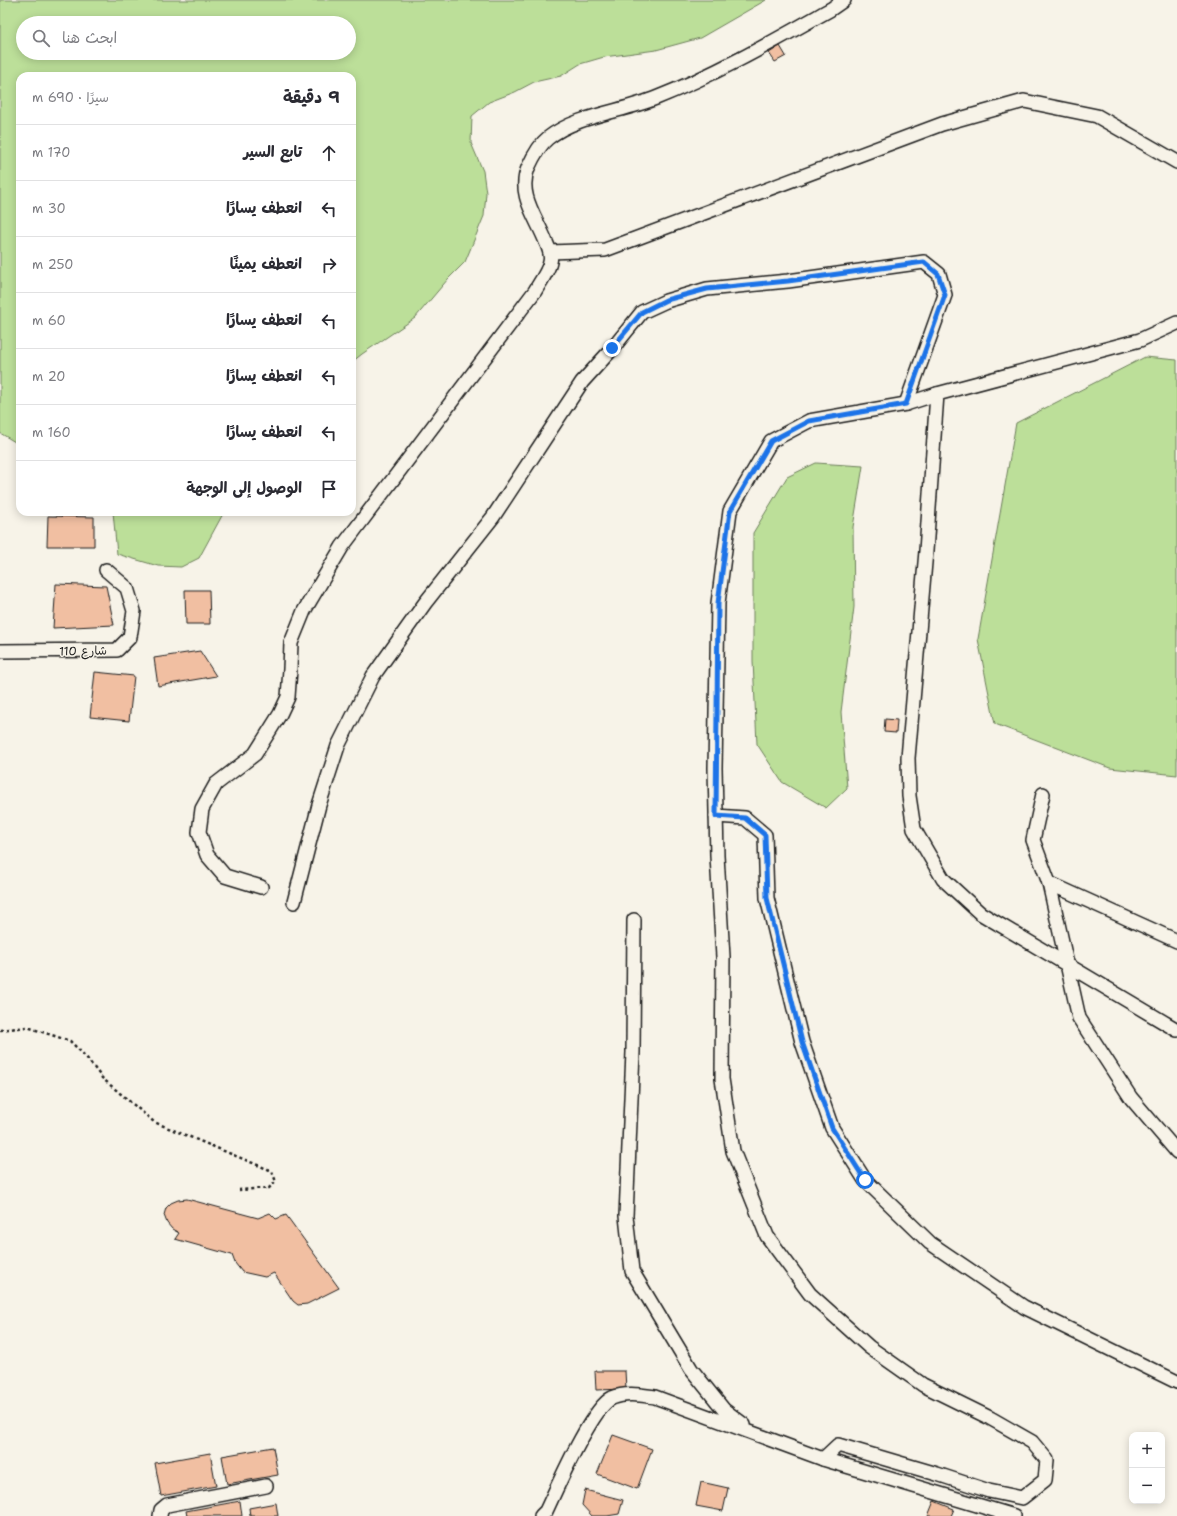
<!DOCTYPE html>
<html lang="ar">
<meta charset="utf-8">
<style>
:root{--surface:#fff;--page:#f2f2f3;--text:#2b2b33;--muted:#7c7c81;--line:#e1e1e2}
body{margin:0;font-family:"Shantell Sans","Playpen Sans Arabic",sans-serif;background:var(--page);color:var(--text);direction:rtl}
.controls{position:absolute;right:12px;bottom:12px;display:grid;overflow:hidden;border-radius:8px;box-shadow:0 2px 10px #0003}
.controls button{width:36px;height:36px;display:grid;place-items:center;padding:0;border:0;border-bottom:1px solid var(--line);background:var(--surface);color:var(--text);font:20px sans-serif}
.stop{position:absolute;width:12px;height:12px;margin:-9px;border:3px solid #1a73e8;border-radius:50%;background:#fff}
.stop.end{background:#1a73e8;border-color:#fff;box-shadow:0 1px 4px #0008}
.list{margin:0;padding:0;list-style:none}
h2{display:flex;justify-content:space-between;align-items:center;height:52px;margin:0;padding:0 16px;font-size:17px}
h2 small{font-size:13px;font-weight:400;color:var(--muted)}
.list li{display:grid;grid-template-columns:26px 1fr auto;gap:12px;align-items:center;box-sizing:border-box;height:56px;padding:0 16px;border-top:1px solid var(--line)}
.list b{display:block;font-size:15px;white-space:nowrap}
.list em{font-size:13px;font-style:normal;color:var(--muted)}
.icon{flex:none;width:22px;height:22px;fill:none;stroke:currentColor;stroke-width:2;stroke-linecap:round;stroke-linejoin:round}
.map{position:relative;flex:none;width:1177px;height:1516px;overflow:hidden;direction:ltr}
.search{position:absolute;background:var(--surface);box-shadow:0 2px 10px #0003;left:16px;top:16px;width:340px;height:44px;display:flex;align-items:center;gap:10px;box-sizing:border-box;padding:0 14px;border-radius:22px;color:var(--muted);font-size:15px}
.panel{position:absolute;background:var(--surface);box-shadow:0 2px 10px #0003;left:16px;top:72px;width:340px;height:444px;border-radius:12px;direction:rtl}
.map>svg:first-child{display:block}
.green{fill:#bcdf99;stroke:#6c7e5a;fill-rule:evenodd}
.building{fill:#f1bfa2;stroke:#1c1c1c}
.lines{fill:none;stroke-linecap:round;stroke-linejoin:round}
.minor-casing{stroke:#1c1c1c;stroke-width:16}
.path{stroke:#1c1c1c;stroke-width:2.5;stroke-dasharray:3 3;stroke-linecap:butt}
.minor{stroke:#f7f3e8;stroke-width:13}
.route{stroke:#1a73e8;stroke-width:5}
.labels{text-anchor:middle;stroke-width:3;stroke-linejoin:round;paint-order:stroke}
.street-label{font-size:12px;fill:#1c1c1c;stroke:#f7f3e8}
</style>
<div class="map">
<svg width="1177" height="1516" viewBox="0 0 1177 1516">
<rect width="100%" height="100%" fill="#f7f3e8"/>
<filter id="ink" filterUnits="userSpaceOnUse"><feTurbulence type="fractalNoise" baseFrequency=".025" numOctaves="2"/><feDisplacementMap in="SourceGraphic" scale="8" xChannelSelector="R" yChannelSelector="G"/><feConvolveMatrix kernelMatrix="1 2 1 2 8 2 1 2 1" color-interpolation-filters="sRGB"/></filter>
<g filter="url(#ink)">
<g class="green">
<path d="M0,0H766L700,38L656,50L604,57L580,64L561,76L534,82L515,92L489,102L472,116L471,143L483,171L486,193L484,216L465,262L448,279L415,318L362,354L352,362V76H20V445L0,433ZM23,23H349V53H23Z"/>
<polygon points="1145,357 1177,360 1177,775 1110,768 995,724 978,639 1016,423"/>
<polygon points="816,463 863,466 853,527 854,607 841,712 847,788 826,808 782,782 757,744 753,661 753,533 787,477"/>
<polygon points="113,512 224,512 199,558 181,567 158,566 117,554"/>
</g>
<g class="building">
<polygon points="780,46 786,56 775,62 769,53"/>
<polygon points="48,516 94,517 94,546 47,546"/>
<polygon points="56,584 106,586 114,625 53,628"/>
<polygon points="185,590 209,590 210,624 186,624"/>
<polygon points="200,651 216,676 158,686 154,658"/>
<polygon points="95,672 134,676 129,721 90,717"/>
<polygon points="885,719 897,720 896,733 884,732"/>
<polygon points="187,1199 258,1218 270,1213 276,1219 286,1215 339,1288 307,1304 298,1305 293,1301 274,1273 265,1277 242,1272 235,1263 232,1255 175,1239 179,1233 172,1229 167,1223 164,1215 166,1208 171,1203 178,1200"/>
<polygon points="595,1371 625,1371 626,1389 596,1390"/>
<polygon points="613,1435 652,1449 637,1489 597,1474"/>
<polygon points="273,1447 278,1475 227,1484 222,1456"/>
<polygon points="210,1453 216,1486 161,1496 155,1463"/>
<polygon points="701,1482 728,1488 723,1511 696,1506"/>
<polygon points="585,1490 623,1500 619,1514 607,1516 592,1516 582,1505"/>
<polygon points="240,1501 242,1516 187,1516 186,1511"/>
<polygon points="934,1501 954,1509 951,1516 928,1516"/>
<polygon points="276,1503 278,1516 250,1516 249,1508"/>
</g>
<g class="lines">
<g class="minor-casing">
<g id="minor">
<polyline points="550,252 605,250 942,124 1024,101 1097,116 1177,162"/>
<polyline points="1177,323 1140,340 937,394 926,551 908,758 909,796 914,829 943,879 980,913 1177,1030"/>
<polyline points="0,651 117,650 130,637 134,611 127,588 106,570"/>
<polyline points="1043,794 1033,840 1049,883"/>
<polyline points="716,816 745,818 765,835 767,898 802,1042 832,1128 865,1180 930,1243 1024,1307 1177,1382"/>
<path d="M261,887L225,876L207,855L199,832L202,809L216,784L255,754L280,714L288,697L290,669L291,643L304,611L342,547L535,291C539,284 549,270 550,262C552,255 549,249 546,242C537,218 517,195 528,168C533,157 539,145 548,138C577,115 622,112 656,98C717,74 774,41 831,9L844,0"/>
<polyline points="294,902 319,805 338,746 373,676 425,603 493,517 582,382 612,349 642,312 666,301 707,289 788,281 924,262 939,274 945,295 906,404"/>
<polyline points="634,920 633,1052 626,1216 632,1271 691,1369 724,1410 744,1425"/>
<polyline points="1177,941 1049,883 1079,1018 1131,1098 1177,1152"/>
<polyline points="823,1459 838,1445 937,1474 989,1491 1022,1498 1045,1480 1047,1460 1032,1442 990,1418 923,1385 869,1347 810,1294 767,1236 733,1151 722,1079 723,957 717,856 715,768 718,603 730,511 771,441 809,421 906,404 937,394"/>
<polyline points="160,1516 161,1510 167,1505 266,1486"/>
<path d="M541,1516L546,1511C557,1488 591,1408 612,1398C626,1392 641,1395 655,1397L823,1459L1014,1516"/>
</g>
</g>
<polyline class="path" points="0,1030 27,1027 70,1041 86,1057 102,1078 154,1122 272,1171 276,1182 269,1188 239,1190"/>
<use href="#minor" class="minor"/>
</g>
</g>
<g class="lines" filter="url(#ink)">
<polyline class="route" points="612,348 642,312 666,300 707,289 788,281 924,262 938,274 945,295 906,404 809,421 771,441 730,511 718,603 716,816 745,818 765,835 767,898 802,1042 832,1128 865,1180"/>
</g>
<g class="labels">
<g class="street-label">
<text transform="translate(83 651) rotate(-1)" y="4">شارع 110</text>
</g>
</g>
</svg>
<div class="controls">
<button>+</button>
<button>−</button>
</div>
<div class="stop" style="left:865px;top:1180px"></div>
<div class="stop end" style="left:612px;top:348px"></div>
<div class="search"><svg class="icon" aria-label="search" viewBox="0 0 24 24"><circle cx="10" cy="10" r="6"/><path d="M15 15l6 6"/></svg>ابحث هنا</div>
<section class="panel">
<h2>9 دقيقة<small>سيرًا · 690 m</small></h2>
<ul class="list">
<li><svg class="icon" aria-label="ahead" viewBox="0 0 24 24"><path d="M12 20V5M6 11l6-6 6 6"/></svg><div><b>تابع السير</b></div><em>170 m</em></li>
<li><svg class="icon" aria-label="left" viewBox="0 0 24 24"><path d="M17 20v-9H6M10 6l-5 5 5 5"/></svg><div><b>انعطف يسارًا</b></div><em>30 m</em></li>
<li><svg class="icon" aria-label="right" viewBox="0 0 24 24"><path d="M7 20v-9h11M14 6l5 5-5 5"/></svg><div><b>انعطف يمينًا</b></div><em>250 m</em></li>
<li><svg class="icon" aria-label="left" viewBox="0 0 24 24"><path d="M17 20v-9H6M10 6l-5 5 5 5"/></svg><div><b>انعطف يسارًا</b></div><em>60 m</em></li>
<li><svg class="icon" aria-label="left" viewBox="0 0 24 24"><path d="M17 20v-9H6M10 6l-5 5 5 5"/></svg><div><b>انعطف يسارًا</b></div><em>20 m</em></li>
<li><svg class="icon" aria-label="left" viewBox="0 0 24 24"><path d="M17 20v-9H6M10 6l-5 5 5 5"/></svg><div><b>انعطف يسارًا</b></div><em>160 m</em></li>
<li><svg class="icon" aria-label="arrive" viewBox="0 0 24 24"><path d="M6 21V4h12l-3 4 3 4H6"/></svg><div><b>الوصول إلى الوجهة</b></div></li>
</ul>
</section>
</div>
